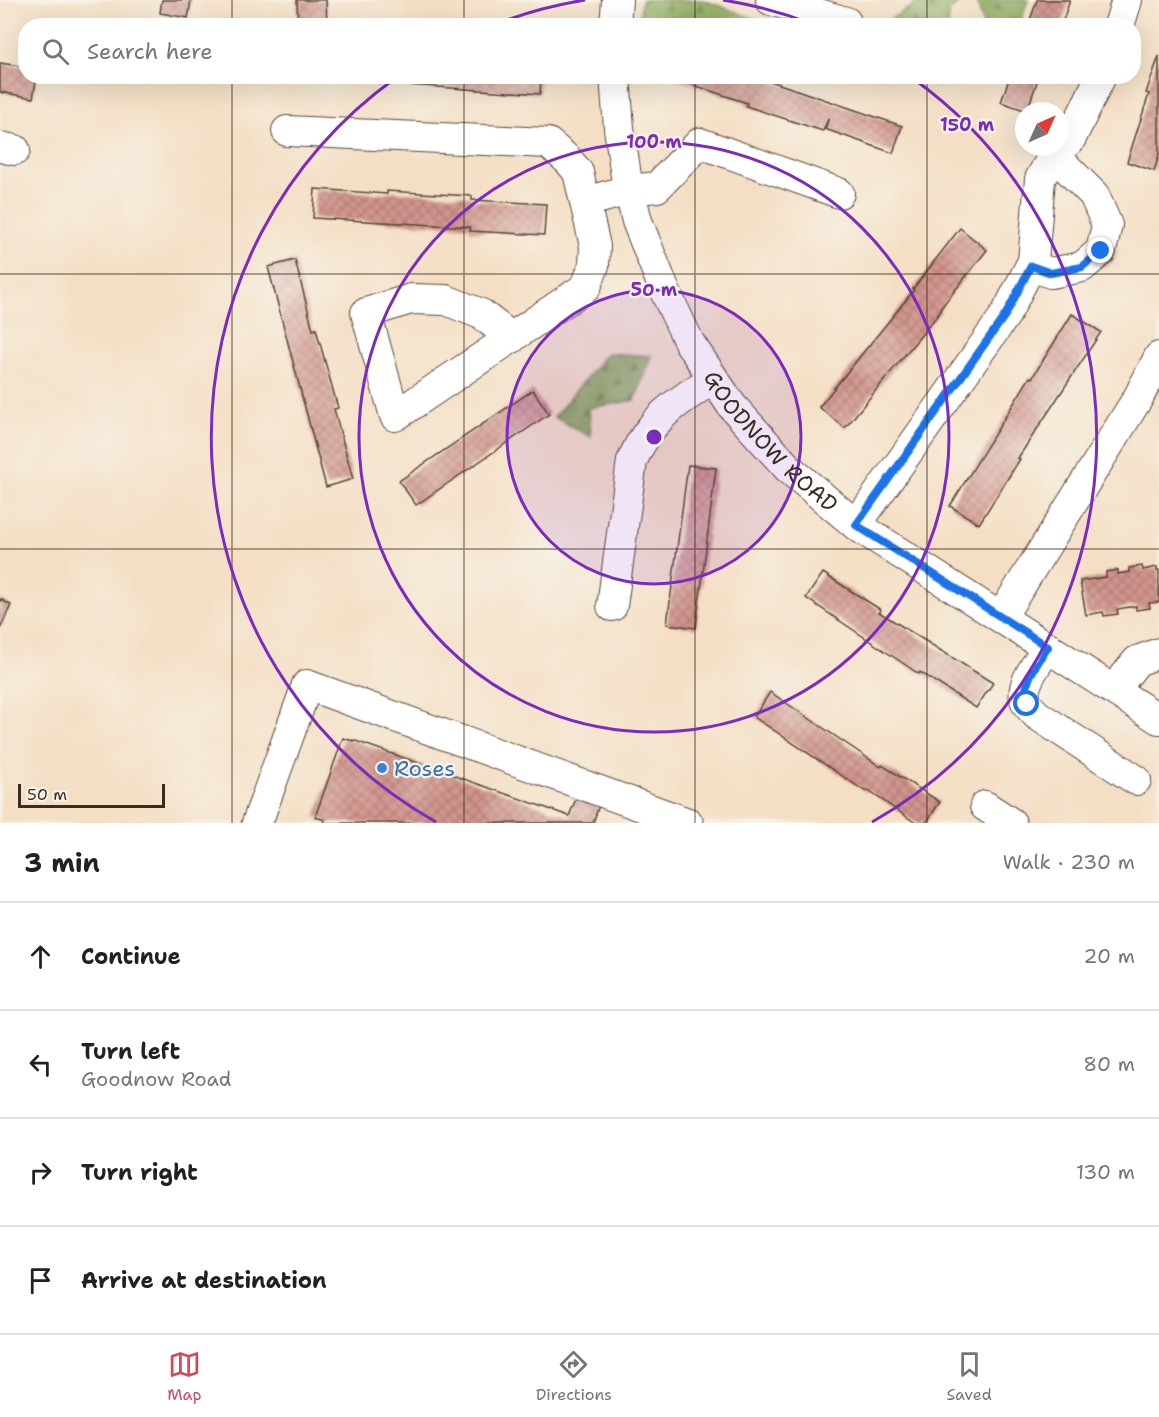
<!DOCTYPE html>
<meta charset="utf-8">
<style>
:root{--surface:#fff;--page:#f2f2f2;--text:#202124;--muted:#757577;--line:#e0e0e0;--accent:#d1495b}
body{margin:0;font-family:"Shantell Sans",sans-serif;background:var(--page);color:var(--text)}
.compass{position:absolute;left:1015px;top:102px;width:54px;height:54px;border-radius:50%;background:var(--surface);box-shadow:0 6px 24px #0002;rotate:45deg}
.scale{position:absolute;left:18px;bottom:15px;width:147px;box-sizing:border-box;padding-left:6px;border:3px solid #3b2a1e;border-top:0;font-size:16px;line-height:21px;white-space:nowrap;color:#3b2a1e;-webkit-text-stroke:4px #f7f3e8;paint-order:stroke}
.stop{position:absolute;width:18px;height:18px;margin:-14px;border:4px solid #1a73e8;border-radius:50%;background:#fff}
.stop.end{background:#1a73e8;border-color:#fff;box-shadow:0 2px 6px #0008}
.list{margin:0;padding:0;list-style:none}
h2{display:flex;justify-content:space-between;align-items:center;height:78px;margin:0;padding:0 24px;font-size:26px}
h2 small{font-size:20px;font-weight:400;color:var(--muted)}
.list li{display:grid;grid-template-columns:39px 1fr auto;gap:18px;align-items:center;box-sizing:border-box;height:108px;padding:0 24px;border-top:2px solid var(--line)}
.list b{display:block;font-size:22px;white-space:nowrap}
.list p{margin:0;font-size:20px;white-space:nowrap;color:var(--muted)}
.list em{font-size:20px;font-style:normal;color:var(--muted)}
.icon{flex:none;width:33px;height:33px;fill:none;stroke:currentColor;stroke-width:2;stroke-linecap:round;stroke-linejoin:round}
.map{position:relative;flex:none;width:1159px;height:823px;overflow:hidden}
.search{position:absolute;background:var(--surface);box-shadow:0 6px 24px #0002;left:18px;right:18px;top:18px;height:66px;display:flex;align-items:center;gap:15px;box-sizing:border-box;padding:0 21px;border-radius:24px;color:var(--muted);font-size:22px}
.sheet{height:510px;background:var(--surface)}
nav{display:flex;justify-content:space-around;align-items:center;box-sizing:border-box;height:84px;border-top:2px solid var(--line);background:var(--surface);font-size:16px;color:var(--muted)}
nav a{display:grid;justify-items:center;gap:3px}
nav .on{color:var(--accent)}
.map>svg:first-child{display:block}
.forest{fill:url(#forest-firs);stroke:#646a3e;stroke-width:1.5}
.building{fill:url(#building-cross-hatch)}
.lines{fill:none;stroke-linecap:round;stroke-linejoin:round}
.minor-casing{stroke:#574537;stroke-width:32}
.minor{stroke:#fff;stroke-width:30}
.route{stroke:#1a73e8;stroke-width:8}
.grid{fill:none;stroke:#3b2a1e;stroke-width:1.5;stroke-opacity:0.55}
.ring{fill:none;stroke:#7b2cbf;stroke-width:3}
.shop-dot{fill:#3f7fe0;stroke:#f7f3e8;stroke-width:2}
.labels{text-anchor:middle;stroke-width:4.5;stroke-linejoin:round;paint-order:stroke}
.street-label{font-size:22px;fill:#3b2a1e;stroke:#f7f3e8}
.shop-label{font-size:22px;fill:#366cbe;stroke:#f7f3e8;text-anchor:start}
.centre{fill:#7b2cbf;stroke:#f7f3e8;stroke-width:3}
.ring-label{font-size:18px;text-anchor:middle;font-weight:bold;fill:#7b2cbf;stroke:#f7f3e8;stroke-width:4.5;stroke-linejoin:round;paint-order:stroke}
</style>
<div class="map">
<svg width="1159" height="823" viewBox="0 0 1159 823">
<defs>
<pattern id="forest-firs" width="22" height="20" patternUnits="userSpaceOnUse" patternTransform="scale(1.5)"><rect width="22" height="20" fill="#8cab5e"/><path d="M5 1l3.5 6h-7zM16 11l3.5 6h-7z" fill="#748b4d"/></pattern>
<pattern id="building-cross-hatch" width="8" height="8" patternUnits="userSpaceOnUse" patternTransform="scale(1.5)"><rect width="8" height="8" fill="#d2958d"/><path d="M0 0l8 8M0 8l8-8" fill="none" stroke="#ac7a73"/></pattern>
</defs>
<rect width="100%" height="100%" fill="#f7f3e8"/>
<filter id="ink" filterUnits="userSpaceOnUse"><feTurbulence type="fractalNoise" baseFrequency=".0167" numOctaves="2"/><feDisplacementMap in="SourceGraphic" scale="12" xChannelSelector="R" yChannelSelector="G"/><feConvolveMatrix kernelMatrix="1 2 1 2 8 2 1 2 1" color-interpolation-filters="sRGB"/></filter>
<filter id="wash" filterUnits="userSpaceOnUse"><feTurbulence type="fractalNoise" baseFrequency=".008" numOctaves="4" result="noise"/><feDisplacementMap in="SourceGraphic" scale="24" xChannelSelector="R" yChannelSelector="G"/><feGaussianBlur stdDeviation="1.35" result="paint"/><feColorMatrix in="noise" values="0 0 0 0 0 0 0 0 0 0 0 0 0 0 0 0 0 1.4 0 .05"/><feComposite in="paint" operator="in"/></filter>
<g filter="url(#wash)">
<rect width="100%" height="100%" fill="#f4dfc5"/>
<g class="forest">
<polygon points="642,0 703,0 772,25 638,25"/>
<polygon points="922,0 962,0 948,12 949,25 885,25 886,22"/>
<polygon points="976,0 1028,0 1019,25 984,26"/>
<polygon points="607,353 651,356 635,400 589,408 591,437 554,417"/>
</g>
<g id="blocks">
<g class="building">
<polygon points="162,0 191,0 188,18 160,13"/>
<polygon points="297,0 326,0 327,26 298,26"/>
<polygon points="1037,0 1070,0 1061,26 1028,26"/>
<polygon points="1159,56 1159,155 1154,171 1127,162 1149,94 1146,93"/>
<polygon points="0,63 26,67 26,76 37,76 33,98 0,92"/>
<polygon points="379,76 541,76 540,94 379,83"/>
<polygon points="679,76 756,76 902,126 893,153 825,129 829,117 823,131 746,106 747,103 678,80"/>
<polygon points="1010,76 1039,76 1027,111 1001,102"/>
<polygon points="315,189 387,194 387,191 472,196 472,200 546,204 544,235 470,231 470,227 313,218"/>
<polygon points="960,228 987,250 940,309 941,311 845,428 819,407 914,290 913,289"/>
<polygon points="295,260 313,330 316,329 338,408 334,409 353,479 326,487 268,267"/>
<polygon points="1072,314 1101,332 1018,458 1020,459 979,524 950,506 1030,377 1032,378"/>
<polygon points="533,390 549,414 416,505 399,481"/>
<polygon points="688,465 716,468 696,628 667,624"/>
<polygon points="1142,566 1143,570 1157,567 1157,570 1159,570 1159,602 1149,603 1150,608 1136,610 1136,606 1117,609 1118,614 1104,616 1103,612 1086,615 1080,581 1106,577 1106,572 1118,570 1118,574 1129,572 1129,568"/>
<polygon points="823,573 881,610 879,612 993,683 976,708 920,672 919,674 806,598"/>
<polygon points="0,599 11,605 0,629"/>
<polygon points="770,692 881,767 882,765 940,802 926,823 916,823 867,790 866,792 754,717"/>
<polygon points="343,738 353,741 353,740 569,816 578,794 600,802 593,823 324,823 325,820 315,817"/>
</g>
</g>
</g>
<g filter="url(#ink)">
<use href="#blocks" fill-opacity="0" stroke="#574537" stroke-width="1.5"/>
<g class="lines">
<g class="minor-casing">
<g id="minor">
<polyline points="771,0 846,22"/>
<polyline points="615,26 617,0"/>
<polyline points="1119,26 1127,0"/>
<path id="s1" d="M615,76L619,128L626,176L637,221L664,289L689,342L732,406L788,468L856,525L1159,719"/>
<polyline points="287,131 548,143 568,160 578,172 595,246 594,265 586,287 496,348 395,416 366,313 411,299 446,300 481,314 512,338"/>
<polyline points="0,147 15,150"/>
<polyline points="585,202 629,190 657,187 700,143 839,193"/>
<polyline points="1031,266 1051,273 1082,267 1101,251 1107,225 1094,195 1055,156"/>
<polyline points="856,525 1006,314 1033,261 1040,179 1049,163 1071,138 1101,76"/>
<path d="M612,606L632,461C650,418 675,403 713,379"/>
<polyline points="1001,617 1138,398 1159,357"/>
<path d="M1048,647C1039,662 1017,686 1027,704C1030,708 1034,712 1037,715L1136,780"/>
<polyline points="1114,690 1137,661 1159,653"/>
<polyline points="985,806 1011,823"/>
<polyline points="257,823 307,685 688,823"/>
</g>
</g>
<use href="#minor" class="minor"/>
</g>
</g>
<g class="lines" filter="url(#ink)">
<path class="route" d="M1027,704C1021,683 1037,665 1048,647L856,525L1006,314L1031,266L1051,273L1082,267L1101,251"/>
</g>
<path class="grid" d="M232,0V26M464,0V26M695,0V26M927,0V26M232,76V823M464,76V823M695,76V823M927,76V823M0,274H1159M0,549H1159"/>
<circle cx="654" cy="437" r="147" fill="#7b2cbf" fill-opacity=".12"/>
<g class="ring">
<circle cx="654" cy="437" r="147"/>
<circle cx="654" cy="437" r="295"/>
<path d="M436 822A442 442 0 0 1 397 77M496 24A442 442 0 0 1 585 0M723 0A442 442 0 0 1 812 24M911 77A442 442 0 0 1 872 822"/>
</g>
<circle class="shop-dot" cx="382" cy="768" r="6"/>
<g class="labels">
<g class="street-label">
<text dy="8" stroke="none"><textPath href="#s1" startOffset="408">GOODNOW ROAD</textPath></text>
</g>
<g class="shop-label">
<text x="394" y="776">Roses</text>
</g>
</g>
<circle cx="654" cy="437" r="9" class="centre"/>
<g class="ring-label">
<text x="967" y="131">150 m</text>
<text x="654" y="148">100 m</text>
<text x="654" y="296">50 m</text>
</g>
</svg>
<svg class="compass" viewBox="-18 -18 36 36"><path d="M0-13l5 13h-10z" fill="#e53935"/><path d="M0 13l5-13h-10z" fill="#757577"/></svg>
<div class="scale">50 m</div>
<div class="stop" style="left:1027px;top:704px"></div>
<div class="stop end" style="left:1101px;top:251px"></div>
<div class="search"><svg class="icon" aria-label="search" viewBox="0 0 24 24"><circle cx="10" cy="10" r="6"/><path d="M15 15l6 6"/></svg>Search here</div>
</div>
<section class="sheet">
<h2>3 min<small>Walk · 230 m</small></h2>
<ul class="list">
<li><svg class="icon" aria-label="ahead" viewBox="0 0 24 24"><path d="M12 20V5M6 11l6-6 6 6"/></svg><div><b>Continue</b></div><em>20 m</em></li>
<li><svg class="icon" aria-label="left" viewBox="0 0 24 24"><path d="M17 20v-9H6M10 6l-5 5 5 5"/></svg><div><b>Turn left</b><p>Goodnow Road</p></div><em>80 m</em></li>
<li><svg class="icon" aria-label="right" viewBox="0 0 24 24"><path d="M7 20v-9h11M14 6l5 5-5 5"/></svg><div><b>Turn right</b></div><em>130 m</em></li>
<li><svg class="icon" aria-label="arrive" viewBox="0 0 24 24"><path d="M6 21V4h12l-3 4 3 4H6"/></svg><div><b>Arrive at destination</b></div></li>
</ul>
</section>
<nav>
<a class="on"><svg class="icon" aria-label="map" viewBox="0 0 24 24"><path d="M3 6l6-2 6 2 6-2v14l-6 2-6-2-6 2zM9 4v14M15 6v14"/></svg>Map</a>
<a><svg class="icon" aria-label="directions" viewBox="0 0 24 24"><path d="M12 3l9 9-9 9-9-9zM9 14v-3h6M13 9l2 2-2 2"/></svg>Directions</a>
<a><svg class="icon" aria-label="saved" viewBox="0 0 24 24"><path d="M7 4h10v16l-5-4-5 4z"/></svg>Saved</a>
</nav>
